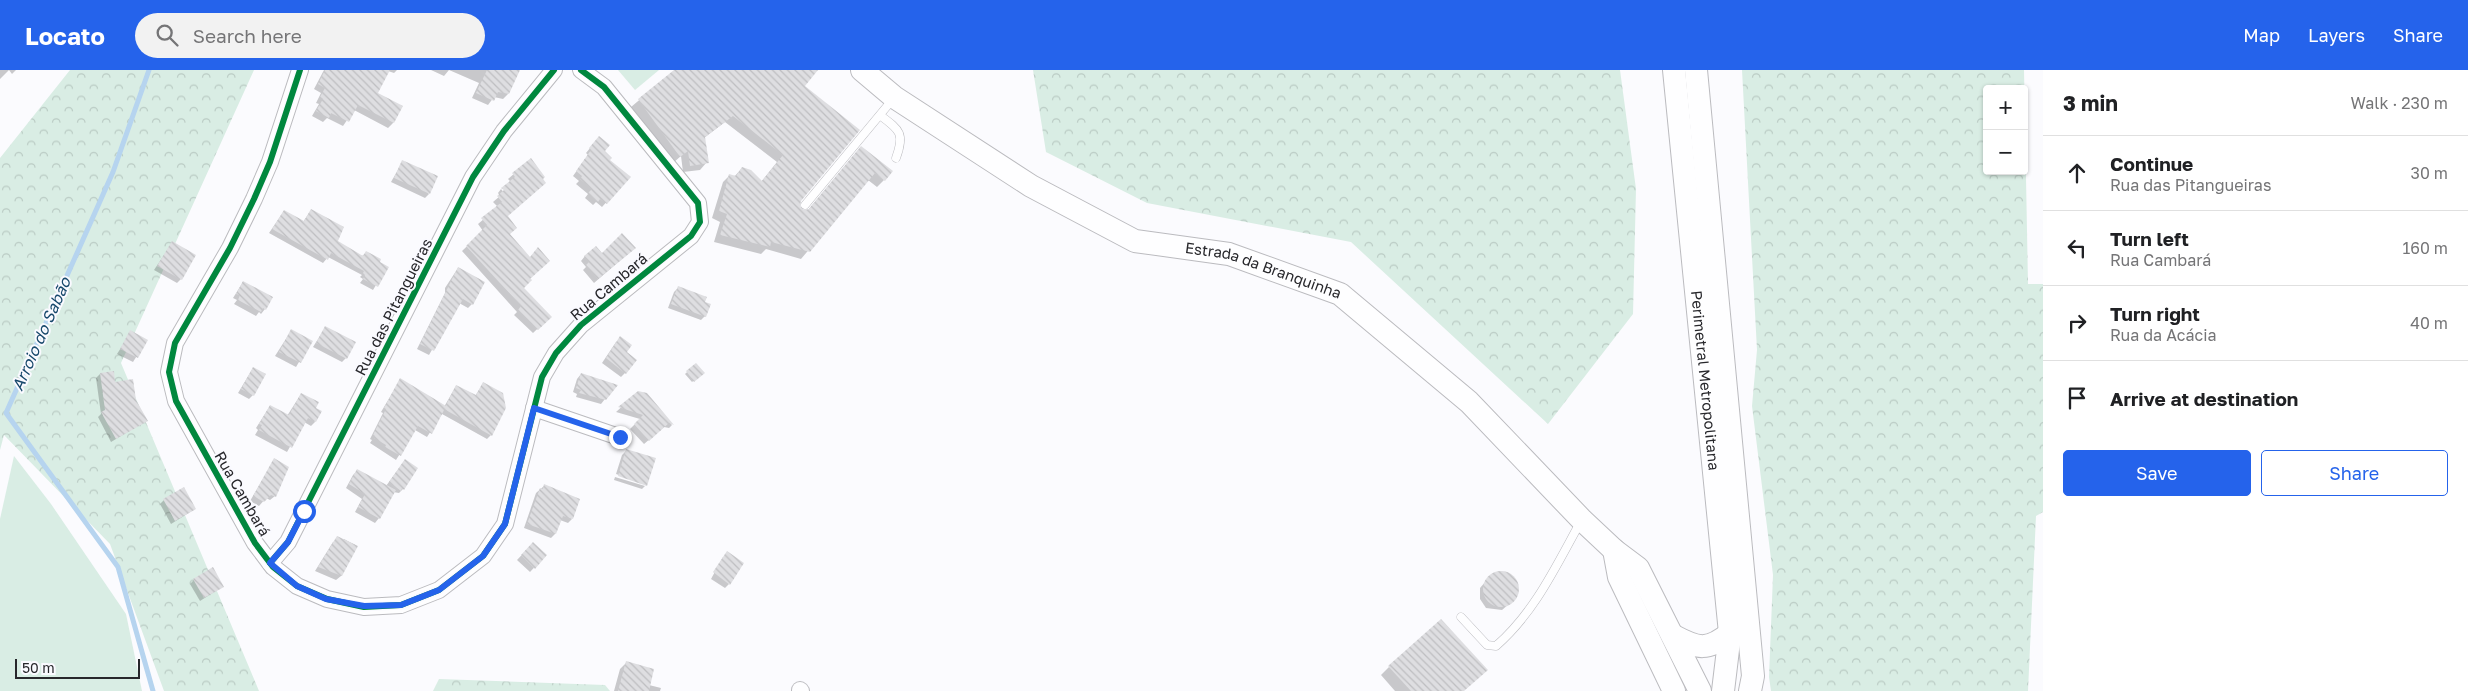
<!DOCTYPE html>
<meta charset="utf-8">
<style>
:root{--surface:#fff;--page:#f2f2f2;--text:#202124;--muted:#757577;--line:#e0e0e0;--accent:#2563eb}
body{margin:0;font-family:"Golos Text",sans-serif;background:var(--page);color:var(--text)}
.controls{position:absolute;right:15px;top:15px;display:grid;overflow:hidden;border-radius:5px;box-shadow:0 1px 4px #0004}
.controls button{width:45px;height:45px;display:grid;place-items:center;padding:0;border:0;border-bottom:1px solid var(--line);background:var(--surface);color:var(--text);font:25px sans-serif}
.scale{position:absolute;left:15px;bottom:12px;width:125px;box-sizing:border-box;padding-left:5px;border:2px solid #27272b;border-top:0;font-size:14px;line-height:18px;white-space:nowrap;color:#27272b;-webkit-text-stroke:4px #fafaff;paint-order:stroke}
.stop{position:absolute;width:15px;height:15px;margin:-11px;border:4px solid #2563eb;border-radius:50%;background:#fff}
.stop.end{background:#2563eb;border-color:#fff;box-shadow:0 1px 5px #0008}
.list{margin:0;padding:0;list-style:none}
h2{display:flex;justify-content:space-between;align-items:center;height:65px;margin:0;padding:0 20px;font-size:21px}
h2 small{font-size:16px;font-weight:400;color:var(--muted)}
.list li{display:grid;grid-template-columns:32px 1fr auto;gap:15px;align-items:center;box-sizing:border-box;height:75px;padding:0 20px;border-top:1px solid var(--line)}
.list b{display:block;font-size:19px;white-space:nowrap}
.list p{margin:0;font-size:16px;white-space:nowrap;color:var(--muted)}
.list em{font-size:16px;font-style:normal;color:var(--muted)}
.actions{display:flex;gap:10px;padding:15px 20px}
.actions a{flex:1;padding:11px 0;border:1px solid var(--accent);border-radius:5px;text-align:center;font-size:18px;color:var(--accent)}
.actions .main{background:var(--accent);color:#fff}
.icon{flex:none;width:28px;height:28px;fill:none;stroke:currentColor;stroke-width:2;stroke-linecap:round;stroke-linejoin:round}
.map{position:relative;flex:none;width:2043px;height:621px;overflow:hidden}
header{display:flex;align-items:center;gap:30px;box-sizing:border-box;height:70px;padding:0 25px;background:var(--accent);color:#fff}
header strong{font-size:24px}
nav{display:flex;gap:28px;margin-inline-start:auto;font-size:18px}
.search{width:350px;height:45px;background:var(--page);display:flex;align-items:center;gap:12px;box-sizing:border-box;padding:0 18px;border-radius:28px;color:var(--muted);font-size:19px}
main{display:flex}
aside{flex:1;background:var(--surface)}
.map>svg:first-child{display:block}
.forest{fill:url(#forest-crowns);fill-rule:evenodd}
.park{fill:#d9ede4}
.shadow{fill:#0003}
.lines{fill:none;stroke-linecap:round;stroke-linejoin:round}
.stream{stroke:#b6d4ef;stroke-width:5}
.building{fill:url(#building-back-hatch)}
.lane-casing{stroke:#bbbbbf;stroke-width:9}
.street-casing{stroke:#bbbbbf;stroke-width:18}
.secondary-casing{stroke:#bbbbbf;stroke-width:24}
.lane{stroke:#fefeff;stroke-width:8}
.street{stroke:#fefeff;stroke-width:16}
.secondary{stroke:#fefeff;stroke-width:22}
.cycleway-casing{stroke:#fafaff;stroke-width:9}
.cycleway{stroke:#00873e;stroke-width:6}
.route{stroke:#2563eb;stroke-width:6}
.labels{text-anchor:middle;stroke-width:4;stroke-linejoin:round;paint-order:stroke}
.street-label{font-size:15px;fill:#27272b;stroke:#fafaff}
.water-label{font-size:16px;font-style:italic;fill:#17486b;stroke:#fafaff}
</style>
<header>
<strong>Locato</strong>
<div class="search"><svg class="icon" aria-label="search" viewBox="0 0 24 24"><circle cx="10" cy="10" r="6"/><path d="M15 15l6 6"/></svg>Search here</div>
<nav><a>Map</a><a>Layers</a><a>Share</a></nav>
</header>
<main>
<div class="map">
<svg width="2043" height="621" viewBox="0 0 2043 621">
<defs>
<pattern id="forest-crowns" width="20" height="18" patternUnits="userSpaceOnUse" patternTransform="scale(1.25)"><rect width="20" height="18" fill="#d9ede4"/><path d="M2 6a3 3 0 1 1 6 0M12 15a3 3 0 1 1 6 0" fill="none" stroke="#bacbc4"/></pattern>
<pattern id="building-back-hatch" width="6" height="6" patternUnits="userSpaceOnUse" patternTransform="scale(1.25)"><rect width="6" height="6" fill="#dedee1"/><path d="M-1 5l2 2M0 0l6 6M5-1l2 2" fill="none" stroke="#bebec1"/></pattern>
</defs>
<rect width="100%" height="100%" fill="#fbfbfe"/>
<g class="forest">
<polygon points="70,0 254,0 121,293 259,621 164,621 110,474 4,365 0,380 0,88"/>
<polygon points="1033,0 1620,0 1636,119 1633,244 1548,354 1351,172 1147,133 1046,82"/>
<path d="M1742,0H2024L2028,214H2043V442L2036,446L2028,621H1771L1769,607L1773,505L1752,336L1757,280ZM1987,19H2024V101H1987Z"/>
<polygon points="439,609 605,615 610,621 433,621"/>
</g>
<g class="park">
<polygon points="618,0 659,0 635,20"/>
<polygon points="14,386 51,434 126,544 142,621 0,621 0,449"/>
</g>
<g class="shadow">
<polygon points="0,0 16,0 12,4 9,0 0,9"/>
<polygon points="324,0 397,0 394,3 388,1 376,24 401,37 393,53 388,58 354,40 343,56 327,48 323,52 312,46 319,34 316,33 321,23 314,19"/>
<polygon points="431,0 511,0 508,24 503,29 494,27 488,35 472,28 479,13 449,0 444,6"/>
<polygon points="675,0 816,0 803,16 798,137 801,141 808,140 854,85 884,110 877,117 868,110 801,189 766,179 761,184 714,172 720,152 712,148 723,112 730,105 734,107 742,98 761,112 777,92 725,52 704,68 707,92 700,100 683,102 681,86 673,93 631,37"/>
<polygon points="595,72 609,90 629,107 602,137 596,132 593,135 585,128 588,124 576,114 579,111 573,106 588,85 586,83"/>
<polygon points="531,89 506,147 509,164 529,209 522,218 550,247 533,263 514,245 517,242 462,181 483,161 478,154 498,137 493,132 500,126 498,123 501,119 507,126 511,112 508,109"/>
<polygon points="403,91 429,124 425,128 391,112"/>
<polygon points="311,140 336,172 362,186 366,183 387,197 373,220 360,213 363,209 360,207 362,205 328,187 323,193 269,163 284,141 303,152"/>
<polygon points="172,173 181,209 177,213 154,200"/>
<polygon points="630,182 594,213 583,200 586,197 581,191 585,186"/>
<polygon points="458,198 472,234 468,238 459,233 429,285 417,279 445,223 445,218"/>
<polygon points="243,212 265,239 261,244 259,242 256,246 234,234 237,230 233,228"/>
<polygon points="678,218 704,233 705,246 701,250 668,238 674,222"/>
<polygon points="325,258 346,288 342,292 313,277"/>
<polygon points="291,261 311,272 296,297 275,286"/>
<polygon points="131,262 146,271 133,292 117,284"/>
<polygon points="616,272 625,303 621,307 602,293"/>
<polygon points="696,294 703,303 692,312 685,304"/>
<polygon points="253,298 253,325 249,329 238,323"/>
<polygon points="113,302 114,313 135,330 146,351 111,372 98,347 101,344 96,308 100,304"/>
<polygon points="581,304 605,329 601,334 576,327 577,324 573,322 577,309"/>
<polygon points="400,310 444,337 456,316 475,326 483,314 491,365 487,369 442,344 427,367 415,360 396,390 370,373 372,370 370,369 383,343 381,342"/>
<polygon points="638,322 646,325 672,355 669,358 664,357 644,374 630,359 640,349 616,342"/>
<polygon points="301,324 315,352 311,356 304,352 287,382 255,365 258,360 256,358 270,336 287,346"/>
<polygon points="627,380 654,389 645,416 645,414 616,404 622,385"/>
<polygon points="274,390 275,426 270,430 266,428 259,436 250,431"/>
<polygon points="405,390 403,419 399,423 393,422 379,448 375,453 355,442 362,429 346,418 353,405 357,401 386,416"/>
<polygon points="615,407 645,416 642,419 614,410"/>
<polygon points="544,416 572,449 568,453 560,450 555,464 551,468 524,458 536,423"/>
<polygon points="164,430 195,439 171,454 160,434"/>
<polygon points="344,469 357,476 341,506 336,510 315,501 333,472"/>
<polygon points="533,473 546,485 530,502 517,490"/>
<polygon points="723,487 729,514 725,518 711,509"/>
<polygon points="1496,502 1508,503 1516,511 1518,522 1516,528 1502,540 1486,538 1480,529 1480,518 1491,505"/>
<polygon points="194,510 222,517 200,531 190,514"/>
<polygon points="626,593 649,615 661,618 660,621 614,621 620,599"/>
<polygon points="1389,597 1464,621 1395,621 1381,605"/>
</g>
<g class="lines">
<polyline class="stream" points="149,0 113,102 6,343 118,497 153,621"/>
</g>
<g class="building">
<polygon points="325,0 390,0 378,23 403,36 394,53 358,35 349,52 331,43 329,48 316,41 323,29 320,27 325,18 318,14"/>
<polygon points="487,0 520,0 509,24 498,22 494,31 476,23"/>
<polygon points="674,0 818,0 805,16 860,60 801,131 800,136 804,140 809,139 861,76 893,101 885,111 875,103 810,182 771,172 770,177 720,165 727,144 719,141 729,104 736,106 742,97 751,100 762,111 783,85 733,46 705,67 709,93 690,96 688,81 680,87 638,29"/>
<polygon points="599,66 610,75 605,81 612,88 610,90 631,107 607,134 600,129 598,132 588,123 592,119 580,109 582,106 576,101 591,80 589,78"/>
<polygon points="531,88 545,107 543,109 546,113 508,146 517,158 510,164 530,187 538,177 550,191 530,209 532,210 524,218 552,247 538,260 518,240 521,236 466,176 487,155 481,148 502,132 497,126 504,120 501,118 515,107 512,103"/>
<polygon points="402,90 438,106 430,124 394,108"/>
<polygon points="311,139 344,157 338,171 363,186 366,181 381,189 380,192 389,197 378,217 363,209 365,205 363,203 364,201 331,183 328,190 272,159 284,140 304,151"/>
<polygon points="622,163 636,178 598,209 586,195 589,192 584,186 596,176 602,183"/>
<polygon points="172,171 196,185 182,210 157,196"/>
<polygon points="458,197 485,212 473,235 463,229 434,281 420,274"/>
<polygon points="243,211 273,227 266,240 263,238 261,242 238,230 240,225 236,224"/>
<polygon points="678,216 707,227 705,232 711,234 706,247 671,234"/>
<polygon points="325,256 356,272 347,289 316,273"/>
<polygon points="291,259 313,271 301,293 279,282"/>
<polygon points="130,260 148,270 138,288 120,279"/>
<polygon points="620,266 632,275 627,282 637,290 626,304 606,288"/>
<polygon points="696,293 705,303 694,312 686,301"/>
<polygon points="253,297 266,304 254,326 241,319"/>
<polygon points="114,301 115,312 133,309 136,330 148,351 116,369 101,342 105,340 100,303"/>
<polygon points="581,303 618,315 606,330 579,323 581,320 576,318"/>
<polygon points="400,308 446,336 432,364 418,356 401,386 385,377 386,375 374,368 375,366 373,365 386,339 384,338"/>
<polygon points="483,312 503,323 506,338 492,366 444,339 456,315 476,325"/>
<polygon points="638,321 647,323 674,355 669,353 649,371 634,354 643,345 618,337"/>
<polygon points="301,323 319,332 316,338 322,341 316,352 308,348 292,378 259,360 262,355 259,354 270,335 289,345"/>
<polygon points="626,379 656,388 647,416 618,406"/>
<polygon points="274,388 289,397 276,427 271,425 264,432 253,426"/>
<polygon points="405,389 418,398 404,420 402,418 401,421 389,412"/>
<polygon points="357,399 396,420 380,449 358,437 365,424 349,414"/>
<polygon points="544,414 580,429 573,449 563,446 556,464 527,454 540,418 543,419"/>
<polygon points="184,417 196,439 175,451 163,429"/>
<polygon points="337,466 358,476 342,506 318,497"/>
<polygon points="533,472 547,485 535,499 521,485"/>
<polygon points="727,481 744,493 730,515 713,502"/>
<polygon points="213,497 224,517 204,528 193,509"/>
<circle cx="1501" cy="519" r="18"/>
<polygon points="1441,549 1488,600 1464,621 1411,621 1388,596"/>
<polygon points="626,591 654,599 649,621 618,621"/>
</g>
<g class="lines">
<g class="lane-casing">
<g id="lane">
<path d="M881,46C900,60 905,64 896,88"/>
<polyline points="805,135 893,29"/>
<path d="M1461,547L1487,575L1496,576C1535,542 1556,496 1581,451"/>
</g>
</g>
<g class="street-casing">
<g id="street">
<polyline points="300,0 270,92 254,129 230,178 175,273 169,302 176,331 255,473 273,497 297,516 327,529 364,537 401,535 439,520 483,486 505,454 542,307 556,283 581,255 691,166 700,152 698,133 604,17 581,0"/>
<polyline points="534,338 619,367"/>
<polyline points="270,493 288,472 473,107 504,61 554,0"/>
<polyline points="800,620 801,621"/>
</g>
</g>
<g class="secondary-casing">
<g id="secondary">
<path id="s1" d="M862,0L894,27L1031,116L1135,171L1229,184L1340,224L1469,332L1582,450L1614,480L1638,498L1700,621"/>
<path id="s2" d="M1674,0L1730,563L1723,621"/>
<polyline points="1696,0 1753,606 1750,621"/>
<polyline points="1614,480 1619,507 1674,621"/>
<path d="M1674,566C1698,579 1708,581 1730,563"/>
</g>
</g>
<use href="#lane" class="lane"/>
<use href="#street" class="street"/>
<use href="#secondary" class="secondary"/>
<g class="cycleway-casing">
<g id="cycleway">
<polyline points="300,0 270,92 254,129 230,178 175,273 169,302 176,331 255,473 273,497 297,516 327,529 364,537 401,535 439,520 483,486 505,454 542,307 556,283 581,255 691,166 700,152 698,133 604,17 581,0"/>
<polyline points="270,493 288,472 473,107 504,61 554,0"/>
</g>
</g>
<use href="#cycleway" class="cycleway"/>
</g>
<g class="lines">
<polyline class="route" points="304,441 288,472 270,493 297,516 326,529 364,536 401,535 439,520 483,486 505,454 534,338 620,367"/>
</g>
<g class="labels">
<g class="street-label">
<text dy="5" stroke="none"><textPath href="#s1" startOffset="455">Estrada da Branquinha</textPath></text>
<text transform="translate(609 217) rotate(-40)" y="5">Rua Cambará</text>
<text transform="translate(394 237) rotate(-63)" y="5">Rua das Pitangueiras</text>
<text dy="5" stroke="none"><textPath href="#s2" startOffset="312">Perimetral Metropolitana</textPath></text>
<text transform="translate(242 424) rotate(60)" y="5">Rua Cambará</text>
</g>
<g class="water-label">
<text transform="translate(41 264) rotate(-66)" y="6">Arroio do Sabão</text>
</g>
</g>
</svg>
<div class="controls">
<button>+</button>
<button>−</button>
</div>
<div class="scale">50 m</div>
<div class="stop" style="left:304px;top:441px"></div>
<div class="stop end" style="left:620px;top:367px"></div>
</div>
<aside>
<h2>3 min<small>Walk · 230 m</small></h2>
<ul class="list">
<li><svg class="icon" aria-label="ahead" viewBox="0 0 24 24"><path d="M12 20V5M6 11l6-6 6 6"/></svg><div><b>Continue</b><p>Rua das Pitangueiras</p></div><em>30 m</em></li>
<li><svg class="icon" aria-label="left" viewBox="0 0 24 24"><path d="M17 20v-9H6M10 6l-5 5 5 5"/></svg><div><b>Turn left</b><p>Rua Cambará</p></div><em>160 m</em></li>
<li><svg class="icon" aria-label="right" viewBox="0 0 24 24"><path d="M7 20v-9h11M14 6l5 5-5 5"/></svg><div><b>Turn right</b><p>Rua da Acácia</p></div><em>40 m</em></li>
<li><svg class="icon" aria-label="arrive" viewBox="0 0 24 24"><path d="M6 21V4h12l-3 4 3 4H6"/></svg><div><b>Arrive at destination</b></div></li>
</ul>
<div class="actions"><a class="main">Save</a><a>Share</a></div>
</aside>
</main>
